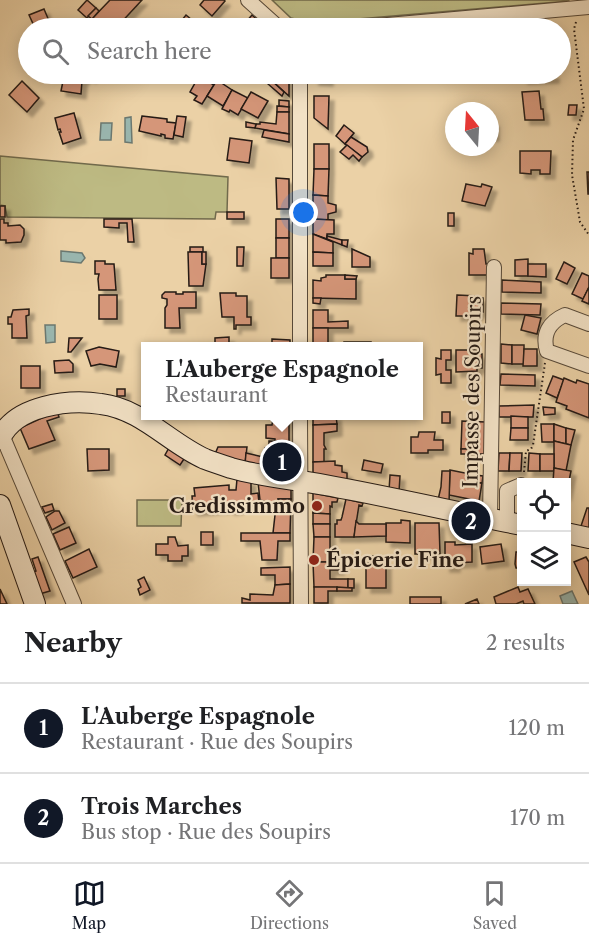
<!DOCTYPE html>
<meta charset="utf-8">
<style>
:root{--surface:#fff;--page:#f2f2f2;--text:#202124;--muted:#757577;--line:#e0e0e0;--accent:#111827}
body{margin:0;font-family:"Libre Caslon Text",serif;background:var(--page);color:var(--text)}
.controls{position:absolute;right:18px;bottom:18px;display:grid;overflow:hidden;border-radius:0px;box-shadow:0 3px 15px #0003}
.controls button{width:54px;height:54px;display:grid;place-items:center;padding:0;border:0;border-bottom:2px solid var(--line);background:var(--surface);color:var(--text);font:30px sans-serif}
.compass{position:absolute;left:445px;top:102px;width:54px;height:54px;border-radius:50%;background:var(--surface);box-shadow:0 3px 15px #0003;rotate:342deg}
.you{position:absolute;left:304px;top:213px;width:21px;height:21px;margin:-15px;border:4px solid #fff;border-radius:50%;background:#1a73e8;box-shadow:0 0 0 9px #1a73e833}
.badge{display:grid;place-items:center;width:39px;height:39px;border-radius:50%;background:var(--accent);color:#fff;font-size:20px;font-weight:700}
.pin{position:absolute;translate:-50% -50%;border:3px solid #fff;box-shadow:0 2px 6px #0006}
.popup{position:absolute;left:141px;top:342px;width:282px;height:78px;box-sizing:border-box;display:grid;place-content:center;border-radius:0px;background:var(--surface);filter:drop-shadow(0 2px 4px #0005);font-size:20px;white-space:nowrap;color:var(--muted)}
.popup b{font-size:22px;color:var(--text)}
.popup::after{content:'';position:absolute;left:50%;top:100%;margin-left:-12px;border:12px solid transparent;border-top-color:var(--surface)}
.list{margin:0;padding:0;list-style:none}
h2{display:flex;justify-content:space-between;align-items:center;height:78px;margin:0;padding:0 24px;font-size:26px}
h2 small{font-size:20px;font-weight:400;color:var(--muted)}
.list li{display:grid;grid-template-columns:39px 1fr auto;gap:18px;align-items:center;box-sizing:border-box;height:90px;padding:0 24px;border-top:2px solid var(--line)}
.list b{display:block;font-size:22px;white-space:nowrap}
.list p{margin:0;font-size:20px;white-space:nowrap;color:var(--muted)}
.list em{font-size:20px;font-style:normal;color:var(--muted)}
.icon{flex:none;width:33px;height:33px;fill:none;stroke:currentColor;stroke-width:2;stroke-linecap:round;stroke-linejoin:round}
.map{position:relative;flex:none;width:589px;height:604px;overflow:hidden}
.search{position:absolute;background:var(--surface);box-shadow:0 3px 15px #0003;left:18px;right:18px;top:18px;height:66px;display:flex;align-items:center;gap:15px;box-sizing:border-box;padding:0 21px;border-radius:33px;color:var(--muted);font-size:22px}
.sheet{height:258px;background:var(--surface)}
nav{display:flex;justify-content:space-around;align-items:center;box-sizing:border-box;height:84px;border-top:2px solid var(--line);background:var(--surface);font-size:16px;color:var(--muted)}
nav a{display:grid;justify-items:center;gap:3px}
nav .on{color:var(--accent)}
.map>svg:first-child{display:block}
.green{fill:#bdba83;stroke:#716a4c;stroke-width:1.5}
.water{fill:#99b6ae;stroke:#6b7870;stroke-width:1.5}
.building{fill:#d59679;stroke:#251a14;stroke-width:1.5;filter:url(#shadow)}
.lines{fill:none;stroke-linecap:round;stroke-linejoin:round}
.street-casing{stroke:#564838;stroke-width:16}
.secondary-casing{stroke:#251a14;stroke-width:22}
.path{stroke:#251a14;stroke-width:2;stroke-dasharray:1.5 3;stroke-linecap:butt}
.street{stroke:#f2e1c5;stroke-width:14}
.secondary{stroke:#f2e1c5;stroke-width:20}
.poi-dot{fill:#8f2418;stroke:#f2e1c5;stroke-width:2}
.labels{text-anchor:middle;stroke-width:4.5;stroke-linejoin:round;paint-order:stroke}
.street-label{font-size:20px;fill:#251a14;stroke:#f2e1c5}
.poi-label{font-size:20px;font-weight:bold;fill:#251a14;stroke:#f2e1c5;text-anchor:end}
</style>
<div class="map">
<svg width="589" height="604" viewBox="0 0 589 604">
<defs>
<filter id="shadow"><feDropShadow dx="5" dy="5" stdDeviation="1.5" flood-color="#0004"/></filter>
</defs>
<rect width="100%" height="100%" fill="#ebd1a6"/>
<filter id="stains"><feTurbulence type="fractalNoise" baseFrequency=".00333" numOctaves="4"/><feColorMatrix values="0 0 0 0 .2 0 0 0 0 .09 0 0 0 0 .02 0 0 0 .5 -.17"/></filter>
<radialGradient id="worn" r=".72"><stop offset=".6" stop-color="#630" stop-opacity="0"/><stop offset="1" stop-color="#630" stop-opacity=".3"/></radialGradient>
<g class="green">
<polygon points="272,0 568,0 569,1 311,23 291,18"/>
<polygon points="0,156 228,177 227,212 216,212 215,219 7,217 5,206 0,205"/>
<polygon points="137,500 182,500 181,526 137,526"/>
</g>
<g class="water">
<polygon points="131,117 132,143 125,142 125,118"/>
<polygon points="101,123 112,123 111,140 100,140"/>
<polygon points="61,251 82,253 85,258 81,263 61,261"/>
<polygon points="45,325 55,325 55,342 46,343"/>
<polygon points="572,591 578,604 563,604 560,596"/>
</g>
<g class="building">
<polygon points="87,0 96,8 87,18 78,10"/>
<polygon points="110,0 142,0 116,28 106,28 101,24 97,28 92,28 87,24"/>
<polygon points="204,0 224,0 225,1 212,16 200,5"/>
<polygon points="96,8 99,11 92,19 88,16"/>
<polygon points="44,9 52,28 35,28 29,15"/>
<polygon points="186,15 198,25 194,28 180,28 177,26"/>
<polygon points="252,15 262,24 258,28 240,28 244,25 247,28 250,25 246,22"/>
<polygon points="476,24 477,28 456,28 456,26"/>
<polygon points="69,74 94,74 91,78 87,75 82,81 81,94 61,91 63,81 67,81"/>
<polygon points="279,74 289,74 289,96 270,79 273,76 279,78"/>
<polygon points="314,74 328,74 328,81 314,80"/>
<polygon points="523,74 554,74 554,78 523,79"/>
<polygon points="199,76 214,85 202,104 194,100 197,96 190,92"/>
<polygon points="217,80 232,90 223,106 207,96"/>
<polygon points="271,80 284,92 282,96 268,84"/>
<polygon points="22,81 39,98 27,112 9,95"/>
<polygon points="232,90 248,98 238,115 230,110 229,112 222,109"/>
<polygon points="539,91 541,109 543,109 544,120 525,120 522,92"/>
<polygon points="251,92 268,101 258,118 241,109"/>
<polygon points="314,96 329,96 328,129 314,118"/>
<polygon points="279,100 289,101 289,107 279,106"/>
<polygon points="569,105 577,105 576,115 568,115"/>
<polygon points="277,106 289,107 289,112 277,112"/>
<polygon points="277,112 289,112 289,134 255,128 256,124 260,124 260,122 276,124"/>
<polygon points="74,113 81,138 63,144 59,132 61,132 60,129 58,130 55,118"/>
<polygon points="142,116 167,119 167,122 176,123 173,139 165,138 165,135 161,134 161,136 139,131"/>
<polygon points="177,116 186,117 183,137 174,135"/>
<polygon points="246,122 256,124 255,128 246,127"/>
<rect x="490" y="122" width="4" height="14"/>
<polygon points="344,125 354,133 345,144 336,136"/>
<polygon points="264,130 289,134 289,142 262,137"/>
<polygon points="351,137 367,147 368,152 362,157 345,144"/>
<polygon points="230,138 252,141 249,163 227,160"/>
<rect x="314" y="144" width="15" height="25"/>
<polygon points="347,145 362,157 359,161 353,155 349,159 340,152"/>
<polygon points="520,151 551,151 550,174 540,174 540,170 531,170 531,174 520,173"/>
<polygon points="314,169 329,169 328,196 313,195"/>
<polygon points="587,172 589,172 589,194 588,194"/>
<polygon points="276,178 289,179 289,209 277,209"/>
<polygon points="466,184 481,187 482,184 492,187 485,206 462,201"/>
<polygon points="313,195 328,196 328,203 336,205 336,212 328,214 328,220 313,219"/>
<rect x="0" y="206" width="5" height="11"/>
<rect x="227" y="212" width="17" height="7"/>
<rect x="448" y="213" width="6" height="13"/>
<polygon points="0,219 4,219 4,223 8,223 8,226 20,225 24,229 24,235 21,242 6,243 6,240 0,240"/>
<polygon points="104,219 132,219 134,242 128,242 127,223 119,223 119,228 104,227"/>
<rect x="276" y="219" width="13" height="19"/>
<polygon points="313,219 334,220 334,234 327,234 327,239 313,234"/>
<polygon points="313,234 333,242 333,253 313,252"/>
<polygon points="327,236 342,240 342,245 327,239"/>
<rect x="276" y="238" width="13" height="20"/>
<polygon points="342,240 348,240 347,247 342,245"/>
<rect x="190" y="247" width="13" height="5"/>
<polygon points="237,247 244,247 243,266 237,266"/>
<polygon points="352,249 370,257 370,267 352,267"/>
<polygon points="473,249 484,249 486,264 488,264 488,275 469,275 469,253 473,254"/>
<polygon points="188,252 202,252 202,264 206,264 203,286 189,286"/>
<rect x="202" y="252" width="4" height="12"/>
<polygon points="313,252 333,253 333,266 313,266"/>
<rect x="271" y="258" width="18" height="20"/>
<polygon points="528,259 528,276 515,276 515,260"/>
<polygon points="95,261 105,261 105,264 114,264 116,290 99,290 98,279 99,274 95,274"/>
<polygon points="564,262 575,268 567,284 556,279"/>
<polygon points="528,264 546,264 546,277 528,276"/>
<polygon points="582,273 589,276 589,287 583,299 572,294"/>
<polygon points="326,275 345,275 345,279 356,279 356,299 313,298 313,280 321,281 321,278 326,277"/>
<polygon points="345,275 357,276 356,279 345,279"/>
<polygon points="502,280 541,282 541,293 502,292"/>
<polygon points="589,287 589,304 582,301"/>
<polygon points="165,292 176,292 176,294 183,294 183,292 196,292 196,308 179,308 180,328 165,328 165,308 167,305 167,299 162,298 162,295"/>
<polygon points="220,293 236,293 236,296 247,296 247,317 251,317 251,325 236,325 236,329 234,329 234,317 222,317"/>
<rect x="99" y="295" width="18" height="24"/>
<polygon points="457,295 478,296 478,298 483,298 483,312 478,312 478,315 467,314 467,316 456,316"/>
<polygon points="313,298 321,298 320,304 313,303"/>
<polygon points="501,303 541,304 540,315 501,314"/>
<polygon points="29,309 29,315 26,316 27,338 12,338 12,324 8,324 8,317 11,317 13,310"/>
<polygon points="313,310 328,310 328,322 348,321 348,328 313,328"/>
<polygon points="525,315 541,318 537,334 521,330"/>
<rect x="313" y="328" width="15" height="18"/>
<polygon points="229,337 229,344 215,344 215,338"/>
<polygon points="69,338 82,338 71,352 68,352"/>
<polygon points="272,339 290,340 290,346 272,346"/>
<rect x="344" y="342" width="27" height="4"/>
<polygon points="501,344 512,345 512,364 501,363"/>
<rect x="512" y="345" width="12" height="19"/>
<polygon points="99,347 119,351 116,367 100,364 91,366 86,351"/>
<polygon points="524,349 537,349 537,366 523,366"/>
<polygon points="441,350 451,350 451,360 446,360 446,370 451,370 451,383 441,383 441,374 436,375 436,358 441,359"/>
<polygon points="456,350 477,350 477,354 482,354 482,368 477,368 477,371 456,372"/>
<polygon points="69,360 73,364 73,372 55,373 54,361"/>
<rect x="21" y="366" width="19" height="22"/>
<polygon points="501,374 535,375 535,386 500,385"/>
<polygon points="553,376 564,380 557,398 546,393"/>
<polygon points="564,378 576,383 577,380 589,384 589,418 566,409 567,406 556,402"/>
<rect x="117" y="389" width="8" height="7"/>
<polygon points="534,405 533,417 499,417 499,406"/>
<polygon points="543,407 555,408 555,414 544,415"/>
<polygon points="57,411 59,417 47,421 55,440 29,449 20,428"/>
<rect x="442" y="412" width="8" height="11"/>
<polygon points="277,416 289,416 289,442 275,441 275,439 266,438 266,425 272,425 273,418 277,418"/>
<polygon points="313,416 336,416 337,424 313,425"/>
<polygon points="511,416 528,417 528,428 511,428"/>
<polygon points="462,421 485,422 485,454 471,454 471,449 461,449"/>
<polygon points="337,424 337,431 324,433 324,445 326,449 324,449 324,462 313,462 313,425"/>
<polygon points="541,424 554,424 554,442 542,442"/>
<polygon points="554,424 566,428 566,444 554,441"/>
<polygon points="511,428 528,428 528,440 510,440"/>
<polygon points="566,428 575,430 571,445 566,444"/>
<polygon points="419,432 435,432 434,440 443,440 443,450 428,450 428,453 411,453 411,437 418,437"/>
<polygon points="269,441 289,442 289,452 269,449"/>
<polygon points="554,441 571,445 566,471 554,468"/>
<polygon points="170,446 186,456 180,465 165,455"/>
<polygon points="218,447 247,447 245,464 215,454"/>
<polygon points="265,448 289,452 289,469 272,469 272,459 264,457"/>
<polygon points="87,449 109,449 109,470 88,471"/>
<rect x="461" y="449" width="10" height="5"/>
<polygon points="246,453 272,459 272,469 245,464"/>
<polygon points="499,453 510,453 509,471 498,471"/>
<polygon points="510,453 522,453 521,471 509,471"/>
<polygon points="529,453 540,454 540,471 528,471"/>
<rect x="540" y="454" width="14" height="17"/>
<polygon points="364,460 383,464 381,473 362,470"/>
<polygon points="335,461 335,465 342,466 342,472 347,473 347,480 313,476 313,462"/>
<polygon points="554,468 571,471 566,496 566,482 553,482"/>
<polygon points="450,470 475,475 473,482 482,483 479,501 449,495"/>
<polygon points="442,471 450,471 449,503 438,500 441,487"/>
<polygon points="390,475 400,476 399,492 389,491"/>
<polygon points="475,475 483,476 482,483 473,482"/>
<polygon points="237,479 251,481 251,494 258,493 259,503 252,503 253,506 237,507 238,509 230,510 230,508 193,511 192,496 195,496 194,488 229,485 229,490 236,490"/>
<polygon points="258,482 291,488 291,499 278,499 278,506 260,500"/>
<polygon points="313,493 338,498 337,502 332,502 332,507 330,506 330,514 313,513"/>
<polygon points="278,499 291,499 290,533 273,533 276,506 278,506"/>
<polygon points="346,499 363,503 362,506 359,505 354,537 335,537 335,524 337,524 337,520 341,520 342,517"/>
<polygon points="52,504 54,510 45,513 42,507"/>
<polygon points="587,508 589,508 589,530 580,529"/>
<polygon points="55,511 59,511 65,523 52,530 46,517"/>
<polygon points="313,513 330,514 330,524 313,524"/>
<polygon points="401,520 410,521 410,543 386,542 386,523 401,523"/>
<polygon points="356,521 359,524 386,524 386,536 354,537"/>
<polygon points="415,523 439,523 440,554 415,554"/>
<polygon points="313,524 330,524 330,537 314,537"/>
<polygon points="69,527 76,543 60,550 53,534"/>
<rect x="201" y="532" width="12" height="13"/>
<polygon points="241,533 290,533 290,541 278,541 277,560 262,560 260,541 241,541"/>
<polygon points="168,537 175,537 178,546 188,545 188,556 182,556 182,561 168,561 168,555 156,555 156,544 168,544"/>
<polygon points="314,537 330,537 330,562 313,562"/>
<polygon points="445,542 455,542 455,545 472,544 472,562 455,563 455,567 445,567"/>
<polygon points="501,544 504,561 482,564 480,547"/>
<polygon points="89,549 97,567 73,578 65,561"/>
<polygon points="516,552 522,552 521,568 516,568 515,564"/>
<polygon points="372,556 383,557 383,563 372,563"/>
<polygon points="38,557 50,591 36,595 29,574 36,571 32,559"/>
<polygon points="586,557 589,562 589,595 574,562"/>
<polygon points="313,562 339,562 339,570 330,570 330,579 348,579 348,588 314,587"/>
<rect x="366" y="563" width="20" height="25"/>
<polygon points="290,567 290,584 275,585 275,575 261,575 261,568"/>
<polygon points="144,577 150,590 140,595 138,589 141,587 138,580"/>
<rect x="348" y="579" width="6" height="9"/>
<polygon points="290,584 290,603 242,603 242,598 250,600 250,594 273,595 275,585"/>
<polygon points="314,587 337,587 337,591 328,591 328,603 314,603"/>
<polygon points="337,587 352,588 352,591 337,591"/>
<polygon points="518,587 520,592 528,589 535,604 524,604 523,601 516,604 496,604 494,597"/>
<polygon points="0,589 7,604 0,604"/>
<rect x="410" y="597" width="31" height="7"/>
<polygon points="477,599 479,604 465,604"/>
</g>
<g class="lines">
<g class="street-casing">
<g id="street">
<polyline points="248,0 279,28"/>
<polyline points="354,28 589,7"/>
<polyline points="300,74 300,346"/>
<path d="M589,324L565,315C549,322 542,334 547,351L589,366"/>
<polyline points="300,416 301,604"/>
<polyline points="2,435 74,604"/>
<polyline points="490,518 494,267"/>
<polyline points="507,522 507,491 521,485"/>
</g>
</g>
<g class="secondary-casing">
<g id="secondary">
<path d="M0,439C15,405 69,399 101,404C142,409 169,443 205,459C213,462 222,465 231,468C262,477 293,479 325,485C391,497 456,512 522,525"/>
<polyline points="0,505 35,604"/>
<polyline points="566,533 589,538"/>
</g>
</g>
<g class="path">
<polyline points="576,22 574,29 584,109 573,140 572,175 580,222 589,235"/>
<polyline points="524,472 526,451 531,449 533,445 545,363"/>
</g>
<use href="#street" class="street"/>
<use href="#secondary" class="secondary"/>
</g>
<g class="poi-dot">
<circle cx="317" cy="506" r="6"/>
<circle cx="314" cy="560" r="6"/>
</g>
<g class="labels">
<g class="street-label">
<text transform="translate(472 392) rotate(-89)" y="7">Impasse des Soupirs</text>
</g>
<g class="poi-label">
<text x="305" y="513">Credissimmo</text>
<text x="326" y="567" text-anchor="start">Épicerie Fine</text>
</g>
</g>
<rect width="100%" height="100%" filter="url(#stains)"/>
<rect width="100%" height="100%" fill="url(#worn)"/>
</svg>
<div class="controls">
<button><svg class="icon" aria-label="locate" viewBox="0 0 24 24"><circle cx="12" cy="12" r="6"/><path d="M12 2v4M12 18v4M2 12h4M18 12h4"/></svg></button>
<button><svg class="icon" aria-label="layers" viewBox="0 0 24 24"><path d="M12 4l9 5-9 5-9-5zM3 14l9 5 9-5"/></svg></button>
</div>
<svg class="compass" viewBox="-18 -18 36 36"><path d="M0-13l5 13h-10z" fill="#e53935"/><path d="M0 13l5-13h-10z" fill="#757577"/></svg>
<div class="you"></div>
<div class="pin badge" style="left:282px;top:462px">1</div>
<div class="popup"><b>L'Auberge Espagnole</b>Restaurant</div>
<div class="pin badge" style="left:471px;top:521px">2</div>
<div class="search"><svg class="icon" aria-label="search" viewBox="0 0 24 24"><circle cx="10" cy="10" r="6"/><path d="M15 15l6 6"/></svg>Search here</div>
</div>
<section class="sheet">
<h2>Nearby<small>2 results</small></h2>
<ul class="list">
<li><span class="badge">1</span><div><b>L'Auberge Espagnole</b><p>Restaurant · Rue des Soupirs</p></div><em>120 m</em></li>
<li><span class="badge">2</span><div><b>Trois Marches</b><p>Bus stop · Rue des Soupirs</p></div><em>170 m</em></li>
</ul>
</section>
<nav>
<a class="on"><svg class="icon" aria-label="map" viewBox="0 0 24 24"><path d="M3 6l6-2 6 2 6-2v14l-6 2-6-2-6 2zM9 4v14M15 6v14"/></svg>Map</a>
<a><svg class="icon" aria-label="directions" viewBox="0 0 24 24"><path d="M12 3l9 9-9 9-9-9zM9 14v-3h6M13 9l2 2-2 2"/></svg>Directions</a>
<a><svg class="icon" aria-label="saved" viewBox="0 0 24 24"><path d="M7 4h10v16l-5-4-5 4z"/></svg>Saved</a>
</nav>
